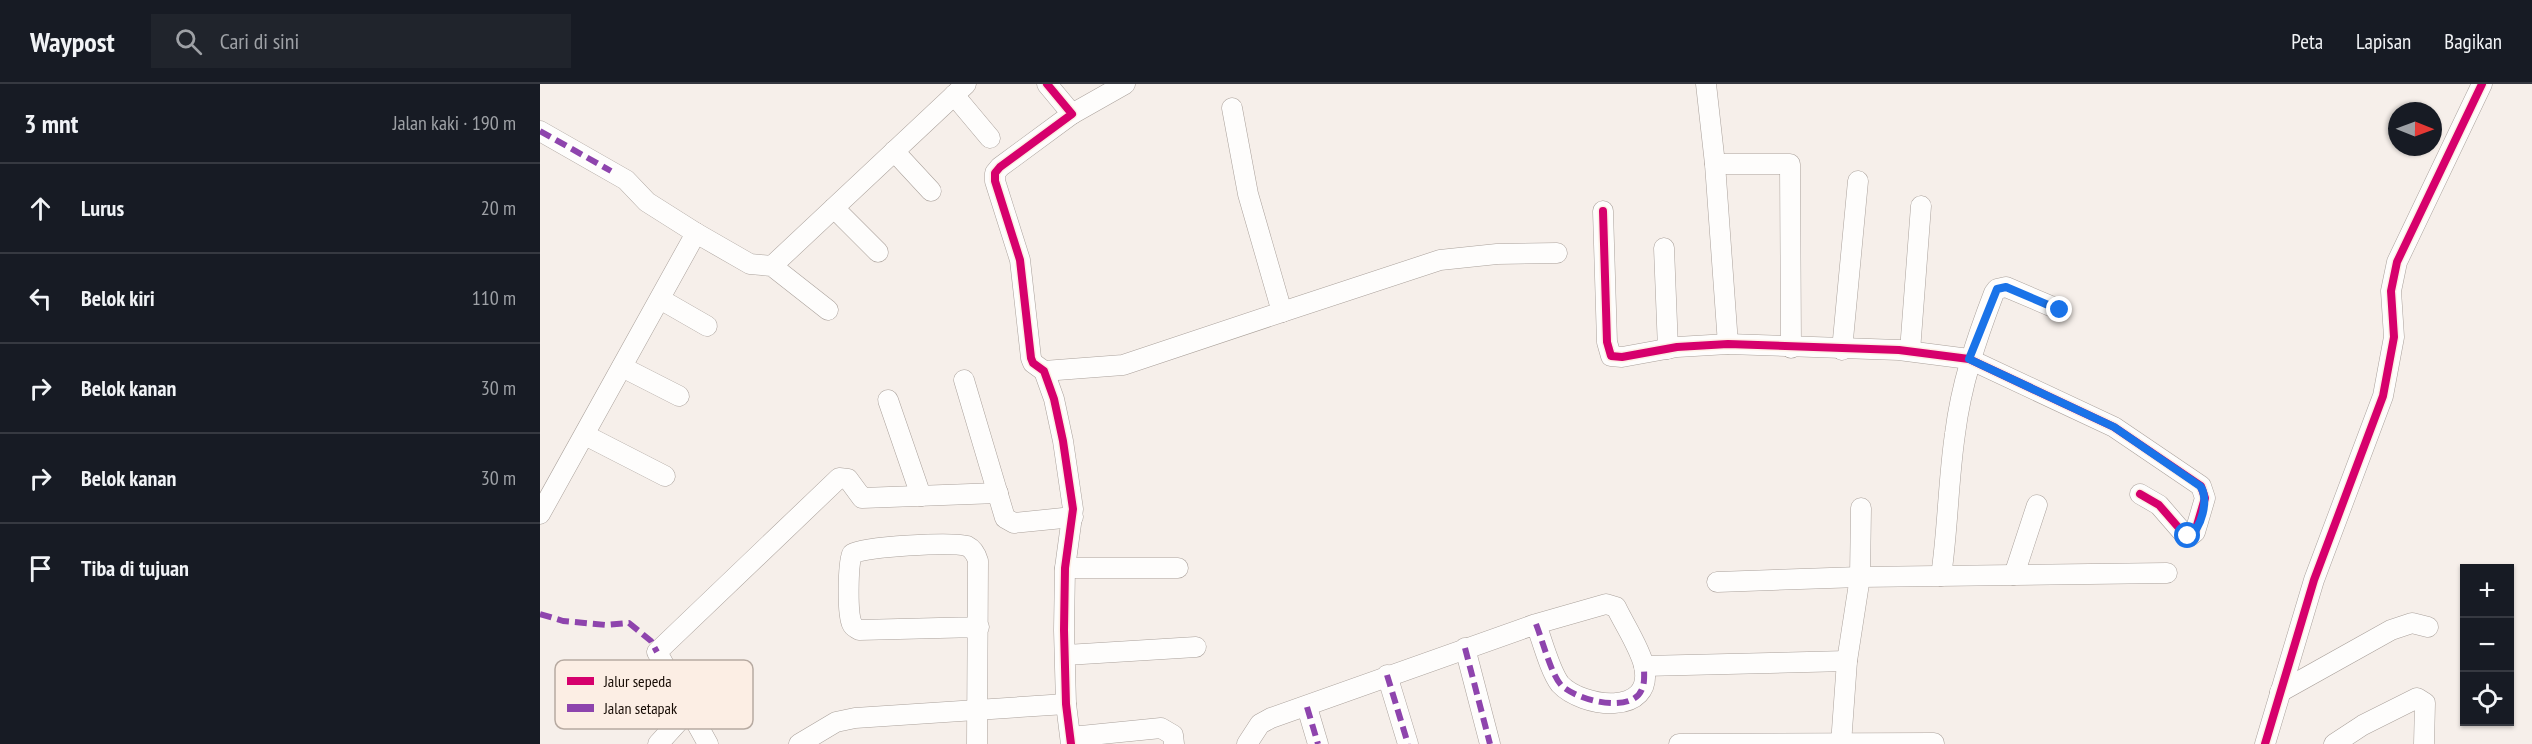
<!DOCTYPE html>
<html lang="id">
<meta charset="utf-8">
<style>
:root{--surface:#171b24;--page:#20242c;--text:#f1f3f6;--muted:#9ea1a6;--line:#363941}
body{margin:0;font-family:"PT Sans Narrow",sans-serif;background:var(--page);color:var(--text)}
.controls{position:absolute;right:18px;bottom:18px;display:grid;overflow:hidden;border-radius:0px;box-shadow:0 2px 4px #0004}
.controls button{width:54px;height:54px;display:grid;place-items:center;padding:0;border:0;border-bottom:2px solid var(--line);background:var(--surface);color:var(--text);font:30px sans-serif}
.compass{position:absolute;left:1848px;top:18px;width:54px;height:54px;border-radius:50%;background:var(--surface);box-shadow:0 2px 4px #0004;rotate:91deg}
.stop{position:absolute;width:18px;height:18px;margin:-14px;border:4px solid #1a73e8;border-radius:50%;background:#fff}
.stop.end{background:#1a73e8;border-color:#fff;box-shadow:0 2px 6px #0008}
.list{margin:0;padding:0;list-style:none}
h2{display:flex;justify-content:space-between;align-items:center;height:78px;margin:0;padding:0 24px;font-size:26px}
h2 small{font-size:20px;font-weight:400;color:var(--muted)}
.list li{display:grid;grid-template-columns:39px 1fr auto;gap:18px;align-items:center;box-sizing:border-box;height:90px;padding:0 24px;border-top:2px solid var(--line)}
.list b{display:block;font-size:22px;white-space:nowrap}
.list em{font-size:20px;font-style:normal;color:var(--muted)}
.icon{flex:none;width:33px;height:33px;fill:none;stroke:currentColor;stroke-width:2;stroke-linecap:round;stroke-linejoin:round}
.map{position:relative;flex:none;width:1992px;height:660px;overflow:hidden}
header{display:flex;align-items:center;gap:36px;box-sizing:border-box;height:84px;padding:0 30px;background:var(--surface);border-bottom:2px solid var(--line)}
header strong{font-size:28px}
nav{display:flex;gap:33px;margin-inline-start:auto;font-size:21px}
.search{width:420px;height:54px;background:var(--page);display:flex;align-items:center;gap:15px;box-sizing:border-box;padding:0 21px;border-radius:0px;color:var(--muted);font-size:22px}
main{display:flex}
aside{flex:1;background:var(--surface)}
.map>svg:first-child{display:block}
.lines{fill:none;stroke-linecap:round;stroke-linejoin:round}
.minor-casing{stroke:#aaa19b;stroke-width:21}
.minor{stroke:#fefdfc;stroke-width:20}
.quiet{stroke:#8e44ad;stroke-width:6;stroke-dasharray:12 6;stroke-linecap:butt}
.cycleway-casing{stroke:#fceee4;stroke-width:11}
.cycleway{stroke:#d6006c;stroke-width:8}
.route{stroke:#1a73e8;stroke-width:8}
.key{fill:#fceee4;stroke:#b7aaa1;stroke-width:1.5}
.key-label{font-size:16px;fill:#170c05}
</style>
<header>
<strong>Waypost</strong>
<div class="search"><svg class="icon" aria-label="search" viewBox="0 0 24 24"><circle cx="10" cy="10" r="6"/><path d="M15 15l6 6"/></svg>Cari di sini</div>
<nav><a>Peta</a><a>Lapisan</a><a>Bagikan</a></nav>
</header>
<main>
<aside>
<h2>3 mnt<small>Jalan kaki · 190 m</small></h2>
<ul class="list">
<li><svg class="icon" aria-label="ahead" viewBox="0 0 24 24"><path d="M12 20V5M6 11l6-6 6 6"/></svg><div><b>Lurus</b></div><em>20 m</em></li>
<li><svg class="icon" aria-label="left" viewBox="0 0 24 24"><path d="M17 20v-9H6M10 6l-5 5 5 5"/></svg><div><b>Belok kiri</b></div><em>110 m</em></li>
<li><svg class="icon" aria-label="right" viewBox="0 0 24 24"><path d="M7 20v-9h11M14 6l5 5-5 5"/></svg><div><b>Belok kanan</b></div><em>30 m</em></li>
<li><svg class="icon" aria-label="right" viewBox="0 0 24 24"><path d="M7 20v-9h11M14 6l5 5-5 5"/></svg><div><b>Belok kanan</b></div><em>30 m</em></li>
<li><svg class="icon" aria-label="arrive" viewBox="0 0 24 24"><path d="M6 21V4h12l-3 4 3 4H6"/></svg><div><b>Tiba di tujuan</b></div></li>
</ul>
</aside>
<div class="map">
<svg width="1992" height="660" viewBox="0 0 1992 660">
<rect width="100%" height="100%" fill="#f6efea"/>
<g class="lines">
<g class="minor-casing">
<g id="minor">
<polyline points="507,0 532,30 460,83 455,89 455,97 480,176 491,274 493,279 504,287 514,315 523,357 533,425 525,484 524,546 526,620 531,660"/>
<polyline points="1166,0 1175,80 1188,260"/>
<polyline points="414,11 450,54"/>
<polyline points="532,30 585,0"/>
<polyline points="0,47 86,96 107,118 156,149 0,430"/>
<polyline points="354,67 391,107"/>
<polyline points="1175,80 1250,80 1251,264"/>
<polyline points="294,124 338,168"/>
<polyline points="1063,127 1067,258 1071,272 1082,273 1137,263 1188,260 1359,266 1429,275 1574,343 1661,402 1665,414 1655,448 1650,452 1645,451 1619,421 1600,410"/>
<polyline points="156,149 210,180 232,182 288,226"/>
<polyline points="1124,164 1128,265"/>
<polyline points="232,182 426,0"/>
<polyline points="120,215 167,242"/>
<polyline points="742,228 900,176 957,170 1017,169"/>
<polyline points="1302,266 1318,97"/>
<polyline points="1370,267 1381,122"/>
<polyline points="82,283 139,312"/>
<polyline points="504,287 583,281 742,228 708,110 692,24"/>
<polyline points="424,296 465,434 474,439 533,433"/>
<polyline points="348,316 381,412"/>
<polyline points="45,351 125,392"/>
<polyline points="525,484 638,484"/>
<polyline points="1474,491 1497,421"/>
<path d="M1401,492C1408,445 1408,398 1415,350C1421,301 1436,256 1454,209L1457,205L1466,203L1520,226"/>
<polyline points="1177,498 1320,493 1627,489"/>
<polyline points="925,564 950,660"/>
<polyline points="526,571 656,563"/>
<polyline points="1104,582 1307,577"/>
<polyline points="847,591 868,660"/>
<polyline points="1740,608 1851,546 1872,539 1888,543"/>
<polyline points="767,623 778,660"/>
<polyline points="531,653 621,644 633,651 634,660"/>
<polyline points="118,660 149,626"/>
<polyline points="168,660 117,568 299,394 308,395 322,414 458,409"/>
<polyline points="259,660 296,638 315,634 526,620"/>
<path d="M437,660L438,477C436,470 433,465 427,462C411,458 325,462 312,470C308,481 307,529 312,540C313,543 316,544 319,546L439,543"/>
<path d="M707,660L720,640L731,634L996,540L1066,520L1076,523C1084,540 1100,564 1104,582C1115,633 1042,624 1020,600C1010,587 1002,556 996,540"/>
<polyline points="1139,660 1394,659"/>
<polyline points="1301,660 1307,577 1320,493 1321,424"/>
<polyline points="1725,660 1774,496 1843,312 1854,253 1851,207 1857,178 1942,0"/>
<polyline points="1794,660 1823,641 1877,614 1885,619 1884,660"/>
</g>
</g>
<use href="#minor" class="minor"/>
<g class="quiet">
<polyline points="0,47 71,87"/>
<polyline points="0,530 23,537 66,541 89,539 111,557 117,568"/>
<path d="M996,540C1002,555 1011,590 1021,601C1036,616 1092,631 1102,605C1105,599 1104,589 1104,582"/>
<polyline points="925,564 950,660"/>
<polyline points="847,591 868,660"/>
<polyline points="767,623 778,660"/>
</g>
<g class="cycleway-casing">
<g id="cycleway">
<polyline points="507,0 532,30 460,83 455,89 455,97 480,176 491,274 493,279 504,287 514,315 523,357 533,425 525,484 524,546 526,620 531,660"/>
<polyline points="1063,127 1067,258 1071,272 1082,273 1137,263 1188,260 1359,266 1429,275 1574,343 1661,402 1665,414 1655,448 1650,452 1645,451 1619,421 1600,410"/>
<polyline points="1725,660 1774,496 1843,312 1854,253 1851,207 1857,178 1942,0"/>
</g>
</g>
<use href="#cycleway" class="cycleway"/>
</g>
<g class="lines">
<path class="route" d="M1520,226L1466,203L1457,205L1429,275L1574,343L1660,402C1670,413 1661,448 1648,452"/>
</g>
<rect x="15" y="576" width="198" height="69" rx="9" class="key"/>
<rect x="27" y="593" width="27" height="8" fill="#d6006c"/>
<rect x="27" y="620" width="27" height="8" fill="#8e44ad"/>
<g class="key-label">
<text x="64" y="603">Jalur sepeda</text>
<text x="64" y="630">Jalan setapak</text>
</g>
</svg>
<div class="controls">
<button>+</button>
<button>−</button>
<button><svg class="icon" aria-label="locate" viewBox="0 0 24 24"><circle cx="12" cy="12" r="6"/><path d="M12 2v4M12 18v4M2 12h4M18 12h4"/></svg></button>
</div>
<svg class="compass" viewBox="-18 -18 36 36"><path d="M0-13l5 13h-10z" fill="#e53935"/><path d="M0 13l5-13h-10z" fill="#9ea1a6"/></svg>
<div class="stop" style="left:1648px;top:452px"></div>
<div class="stop end" style="left:1520px;top:226px"></div>
</div>
</main>
